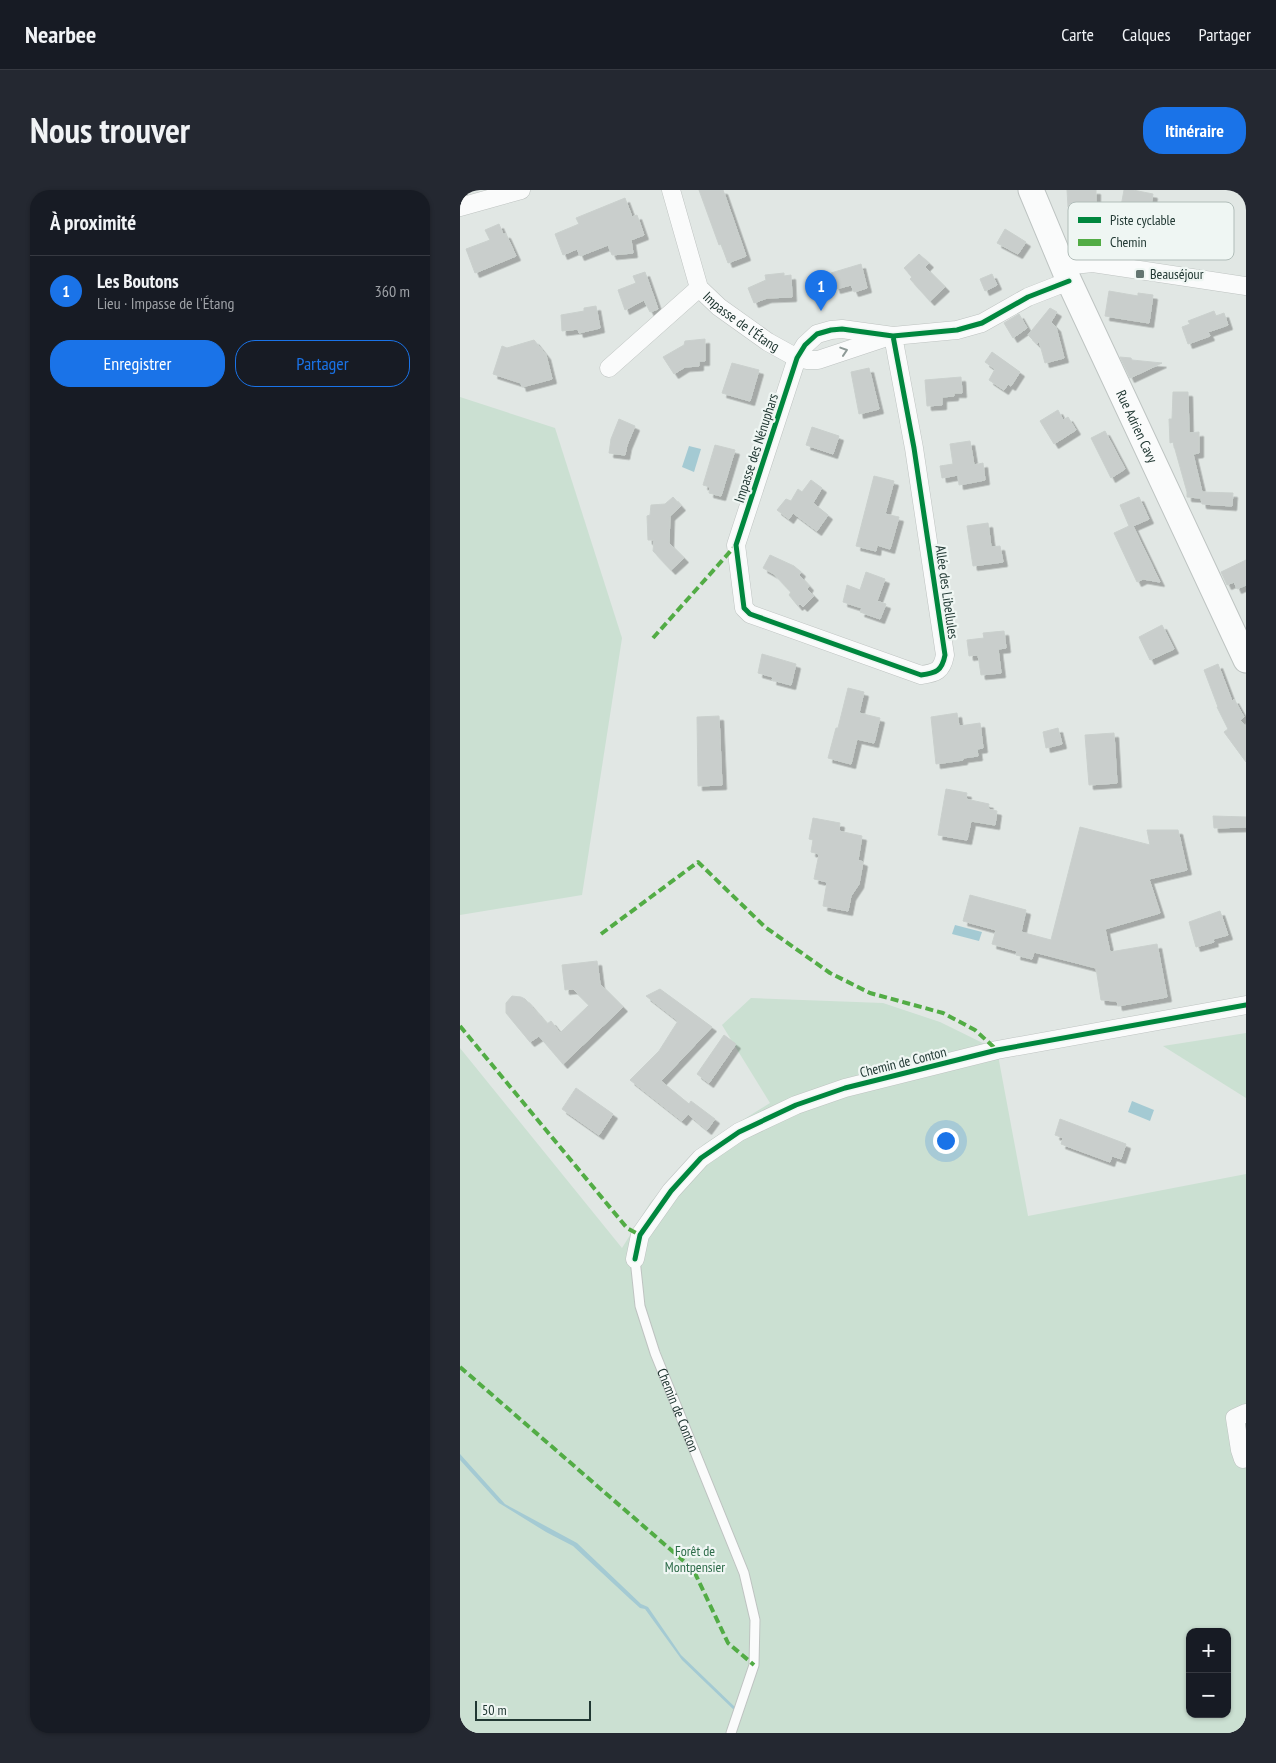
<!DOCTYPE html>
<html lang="fr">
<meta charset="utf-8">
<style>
:root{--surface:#171b24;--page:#242831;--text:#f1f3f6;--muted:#9ea1a6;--line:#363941;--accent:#1a73e8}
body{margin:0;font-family:"PT Sans Narrow",sans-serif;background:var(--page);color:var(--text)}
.controls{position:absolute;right:15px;bottom:15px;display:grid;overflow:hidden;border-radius:10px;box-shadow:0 1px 4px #0004}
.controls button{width:45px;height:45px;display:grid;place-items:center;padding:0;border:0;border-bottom:1px solid var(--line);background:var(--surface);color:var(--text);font:25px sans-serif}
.scale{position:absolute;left:15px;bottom:12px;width:116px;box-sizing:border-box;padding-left:5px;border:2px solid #213833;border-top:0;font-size:14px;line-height:18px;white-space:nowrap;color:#213833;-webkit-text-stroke:4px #eff6f3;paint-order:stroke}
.you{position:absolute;left:485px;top:950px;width:18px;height:18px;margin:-12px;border:4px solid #fff;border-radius:50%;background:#1a73e8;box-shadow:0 0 0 8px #1a73e833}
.badge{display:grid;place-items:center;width:32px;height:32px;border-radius:50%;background:var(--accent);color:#fff;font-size:16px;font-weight:700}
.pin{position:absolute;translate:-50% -41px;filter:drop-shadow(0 1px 2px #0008)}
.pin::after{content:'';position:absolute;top:26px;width:18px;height:15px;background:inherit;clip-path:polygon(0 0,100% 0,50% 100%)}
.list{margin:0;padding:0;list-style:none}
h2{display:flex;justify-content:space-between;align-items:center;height:65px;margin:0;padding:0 20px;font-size:21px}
h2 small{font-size:16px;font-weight:400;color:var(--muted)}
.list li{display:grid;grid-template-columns:32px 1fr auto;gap:15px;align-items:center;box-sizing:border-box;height:70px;padding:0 20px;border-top:1px solid var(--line)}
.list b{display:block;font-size:19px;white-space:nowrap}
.list p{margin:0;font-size:16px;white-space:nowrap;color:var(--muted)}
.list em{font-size:16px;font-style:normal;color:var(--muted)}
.actions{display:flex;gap:10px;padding:15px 20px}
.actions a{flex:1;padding:11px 0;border:1px solid var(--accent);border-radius:20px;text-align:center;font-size:18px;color:var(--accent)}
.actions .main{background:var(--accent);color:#fff}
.map{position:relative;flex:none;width:786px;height:1543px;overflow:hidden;border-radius:20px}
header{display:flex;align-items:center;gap:30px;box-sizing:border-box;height:70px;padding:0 25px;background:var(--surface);border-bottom:1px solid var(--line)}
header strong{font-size:24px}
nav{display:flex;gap:28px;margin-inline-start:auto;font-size:18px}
.intro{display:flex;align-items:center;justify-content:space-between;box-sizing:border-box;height:120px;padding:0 30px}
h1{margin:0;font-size:35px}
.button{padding:12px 22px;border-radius:20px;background:var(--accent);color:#fff;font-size:18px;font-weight:700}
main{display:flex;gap:30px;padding:0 30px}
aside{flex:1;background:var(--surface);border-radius:20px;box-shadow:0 1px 4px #0004}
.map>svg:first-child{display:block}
.green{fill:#cbe0d2;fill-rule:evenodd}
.water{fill:#a4cad3}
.building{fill:#c9cecc;stroke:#cad0cd;filter:url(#shadow)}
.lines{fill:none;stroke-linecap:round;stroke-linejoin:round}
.service-casing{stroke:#bec3c1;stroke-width:11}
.minor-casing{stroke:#bec3c1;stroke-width:19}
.secondary-casing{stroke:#bec4c2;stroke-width:27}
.service{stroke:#fafbfb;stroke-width:9}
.minor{stroke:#fafbfb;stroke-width:18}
.secondary{stroke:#fafbfb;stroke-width:25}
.quiet{stroke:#52ac45;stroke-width:4;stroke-dasharray:8 4;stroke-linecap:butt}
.cycleway-casing{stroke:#eff6f3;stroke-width:8}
.cycleway{stroke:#00873e;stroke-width:5}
.oneway{stroke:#8e9a97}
.poi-dot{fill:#647571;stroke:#eff6f3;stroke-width:2}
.labels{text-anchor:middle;stroke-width:4.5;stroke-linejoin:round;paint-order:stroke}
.poi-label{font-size:14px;fill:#213833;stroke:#eff6f3;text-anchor:start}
.street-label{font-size:14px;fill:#213833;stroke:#eff6f3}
.park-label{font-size:14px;fill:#2e6c4a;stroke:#eff6f3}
.key{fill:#eff6f3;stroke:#b1bdb9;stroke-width:1}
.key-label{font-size:14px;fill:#213833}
</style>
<header>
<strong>Nearbee</strong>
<nav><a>Carte</a><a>Calques</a><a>Partager</a></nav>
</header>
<div class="intro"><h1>Nous trouver</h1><a class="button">Itinéraire</a></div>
<main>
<aside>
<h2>À proximité<small></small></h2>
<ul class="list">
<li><span class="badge">1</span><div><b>Les Boutons</b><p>Lieu · Impasse de l'Étang</p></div><em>360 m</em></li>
</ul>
<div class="actions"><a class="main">Enregistrer</a><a>Partager</a></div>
</aside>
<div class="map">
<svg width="786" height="1543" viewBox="0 0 786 1543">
<defs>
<filter id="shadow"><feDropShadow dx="4.5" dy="4.5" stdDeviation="0" flood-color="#0004"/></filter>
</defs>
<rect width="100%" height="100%" fill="#e1e7e4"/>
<g class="green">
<polygon points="0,207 95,238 162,448 122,705 0,725"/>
<path d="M291,808L423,813L480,832L537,860L568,1026L786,984V1543H0V858L162,1058L190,1013L244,954L310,913L262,835ZM730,1442H767V1524H730Z"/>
<polygon points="786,843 786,908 703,856"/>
</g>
<g class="water">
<polygon points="229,256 241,259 234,282 222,277"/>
<polygon points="495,735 522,742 519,751 492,744"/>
<polygon points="672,911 694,920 690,931 668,922"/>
<polygon points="0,1264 45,1314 117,1353 181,1414 188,1417 221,1465 277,1519 273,1519 222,1470 185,1419 180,1418 170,1409 113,1356 86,1342 39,1313 0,1270"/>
</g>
<g class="building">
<polygon points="239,0 263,0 286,66 268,73 261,54 259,55"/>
<polygon points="607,0 636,0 636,16 608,17"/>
<polygon points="664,0 673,0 693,4 689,27 674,25 673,29 659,27"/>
<polygon points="165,8 172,27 177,25 184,45 171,50 173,63 152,65 148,55 120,66 117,59 103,65 95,44 119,34 116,28"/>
<polygon points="39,34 43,44 46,44 56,66 15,83 6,59 30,50 25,40"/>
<polygon points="545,39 566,52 558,64 537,53"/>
<polygon points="459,64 469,73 465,77 485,97 470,111 450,89 452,87 444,78"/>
<polygon points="401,74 407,98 394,102 391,95 376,99 371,83"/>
<polygon points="185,82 198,119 190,122 184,110 165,120 158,100 176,93 173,86"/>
<polygon points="324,83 324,86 331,85 332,107 307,108 294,113 288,98 306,90 305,85"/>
<polygon points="532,84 537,95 525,101 520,89"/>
<polygon points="649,101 678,106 678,103 693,105 689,133 645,126"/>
<polygon points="136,116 140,138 119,143 118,139 102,141 101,125 124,121 124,118"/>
<polygon points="590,118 597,122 591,132 596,137 604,168 585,173 579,151 577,154 568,145"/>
<polygon points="754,121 756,126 764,123 768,135 748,142 750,146 728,154 722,137 730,134 728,131"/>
<polygon points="559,124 567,138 553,148 544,133"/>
<polygon points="245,149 245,171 239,171 239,176 225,177 214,184 203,167 224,155 225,151"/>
<polygon points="74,150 86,165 92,189 62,197 61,193 33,184 42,156 47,158"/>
<polygon points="532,162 560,182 551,196 548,194 544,200 529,190 535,179 525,172"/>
<polygon points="660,167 671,168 672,170 702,173 670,188"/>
<polygon points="272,173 299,180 290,211 262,203"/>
<polygon points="409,178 419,219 399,224 391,182"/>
<polygon points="501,187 502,203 494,203 494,206 482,207 482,215 467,216 465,190"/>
<polygon points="713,202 728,202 729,243 739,242 739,263 733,264 742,302 773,303 772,316 742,314 741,308 727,307 727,302 713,252 710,253 709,229 712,229"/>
<polygon points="598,220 603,230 608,227 616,240 594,254 580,231"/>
<polygon points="159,229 175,236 167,255 165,265 149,263 151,249"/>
<polygon points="352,237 379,246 373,264 346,255"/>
<polygon points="645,241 665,279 651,288 631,248"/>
<polygon points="510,251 514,275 523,273 525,290 499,295 498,285 482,288 480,276 493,274 490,254"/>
<polygon points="255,255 275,260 261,306 249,303 250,297 243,295"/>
<polygon points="414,286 434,291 425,324 439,327 430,359 417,355 416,361 396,356"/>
<polygon points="351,290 362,298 353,313 368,325 357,341 333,323 329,329 317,320 326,309 331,311 338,299 342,302"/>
<polygon points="213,307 221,316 210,326 209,353 224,368 211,380 193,361 194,350 188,350 187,326 190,325 191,315 205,314"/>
<polygon points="679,307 689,329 673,336 700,392 683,389 677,392 654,343 669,336 660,315"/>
<polygon points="528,333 531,357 540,356 543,372 513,376 507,336"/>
<polygon points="310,365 334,376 341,382 339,385 349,396 347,399 354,406 343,417 340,414 338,416 329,405 331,402 314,384 303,378"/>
<polygon points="786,370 786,395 777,399 774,392 767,395 761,382"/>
<polygon points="406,382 425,389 417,411 426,414 420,429 400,422 402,418 383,412 387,395 400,400"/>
<polygon points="702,435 714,459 690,470 679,447"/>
<polygon points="544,441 546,458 538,459 541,483 521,485 518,465 509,466 507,450 524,448 523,443"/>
<polygon points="302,464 336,474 331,495 312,490 313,487 298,483"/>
<polygon points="758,474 772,511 774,509 784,527 780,530 786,537 786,572 764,542 768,539 757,517 758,517 744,480"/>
<polygon points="388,498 404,502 399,523 420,528 414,553 397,549 391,574 368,568 376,538 378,538"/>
<polygon points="497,523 499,536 520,533 523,558 517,559 518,566 503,568 503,570 476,574 471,527"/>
<polygon points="259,526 262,595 238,596 237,527"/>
<polygon points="598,538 602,554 586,558 583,542"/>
<polygon points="654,543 657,593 629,595 625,545"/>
<polygon points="486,599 507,603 506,609 529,614 528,619 537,621 535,635 511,631 507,650 478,645"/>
<polygon points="753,626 786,627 786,637 754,638"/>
<polygon points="353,628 380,633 379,641 402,646 398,670 403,672 399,694 391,706 388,721 363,716 367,692 354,689 359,664 351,662 353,650 349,649"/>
<polygon points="620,637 690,655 687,640 718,640 727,680 689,689 700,723 645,739 650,762 697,754 707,807 658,816 657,811 641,810 636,778 574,762 572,769 556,765 557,761 532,754 536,740 503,731 510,705 566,720 561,742 591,750"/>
<polygon points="760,721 768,745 753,749 754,752 736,757 729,732"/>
<polygon points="137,771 140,794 163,817 103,874 79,846 70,852 46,823 46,813 52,806 61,807 65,809 87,834 91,831 100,843 129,815 113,799 105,800 102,775"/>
<polygon points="200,799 252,837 201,891 229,914 231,911 255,929 247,940 228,924 222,931 170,890 199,861 218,831 186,806"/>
<polygon points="264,845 276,854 249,893 237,884"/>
<polygon points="116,898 153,924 139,945 102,919"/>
<polygon points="600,929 666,954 661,969 652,966 650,972 601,954 603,948 595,945"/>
</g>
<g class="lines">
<g class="service-casing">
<g id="service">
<path id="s1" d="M175,1069L180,1116L195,1163L284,1383L295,1430L294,1475L271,1543"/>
</g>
</g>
<g class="minor-casing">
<g id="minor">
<path id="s2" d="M211,0L239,98L259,117L308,152L337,168L347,170H358L427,147"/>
<polyline points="0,17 61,0"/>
<polyline points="602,76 633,73 786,96"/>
<path d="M433,146L454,258L485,465C482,481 476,483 461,485L290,424L284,418L276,355L337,168L345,155L357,144L371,140L382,139L433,146L497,140L522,133L568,107L609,91"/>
<polyline points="149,178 239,98"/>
<polyline points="175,1069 180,1045 211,1001 241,968 279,942 336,915 385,898 537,860 786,815"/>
<polyline points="786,1223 775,1228 780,1260 783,1269 786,1267"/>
</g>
</g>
<g class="secondary-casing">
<g id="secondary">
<path id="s3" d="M571,0L609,91L786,470"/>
</g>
</g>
<use href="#service" class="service"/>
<use href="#minor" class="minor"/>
<use href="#secondary" class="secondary"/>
<g class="quiet">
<polyline points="193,448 276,355"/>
<polyline points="141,744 238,672 305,737 370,783 410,803 483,823 515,840 537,860"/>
<polyline points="0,836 167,1038 180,1045"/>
<polyline points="0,1177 233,1379 268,1453 294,1475"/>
</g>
<g class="cycleway-casing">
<g id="cycleway">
<path d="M433,146L454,258L485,465C482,481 476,483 461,485L290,424L284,418L276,355L337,168L345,155L357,144L371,140L382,139L433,146L497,140L522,133L568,107L609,91"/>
<polyline points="175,1069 180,1045 211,1001 241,968 279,942 336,915 385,898 537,860 786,815"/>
</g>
</g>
<use href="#cycleway" class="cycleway"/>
</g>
<defs><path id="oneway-chevron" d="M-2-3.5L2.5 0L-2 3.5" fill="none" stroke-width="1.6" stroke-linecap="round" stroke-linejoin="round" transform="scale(1.25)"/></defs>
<use class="oneway" href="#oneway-chevron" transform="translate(384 161) rotate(-18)"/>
<rect class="poi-dot" x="675" y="79" width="10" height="10" rx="2.5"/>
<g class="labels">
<g class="poi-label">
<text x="690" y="89">Beauséjour</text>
</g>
<g class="street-label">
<text dy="5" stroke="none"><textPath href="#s2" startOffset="156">Impasse de l'Étang</textPath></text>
<text dy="5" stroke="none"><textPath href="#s3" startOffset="259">Rue Adrien Cavy</textPath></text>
<text transform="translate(296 258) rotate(-72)" y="5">Impasse des Nénuphars</text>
<text transform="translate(487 402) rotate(82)" y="5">Allée des Libellules</text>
<text transform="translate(443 872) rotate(-14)" y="5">Chemin de Conton</text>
<text dy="5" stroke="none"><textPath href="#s1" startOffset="158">Chemin de Conton</textPath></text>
</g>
<g class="park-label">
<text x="235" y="1366">Forêt de<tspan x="235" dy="16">Montpensier</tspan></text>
</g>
</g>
<rect x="608" y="12" width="166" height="58" rx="8" class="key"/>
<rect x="618" y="27" width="23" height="6" fill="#00873e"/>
<rect x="618" y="49" width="23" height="7" fill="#52ac45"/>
<g class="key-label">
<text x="650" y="35">Piste cyclable</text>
<text x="650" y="57">Chemin</text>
</g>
</svg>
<div class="controls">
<button>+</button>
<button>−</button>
</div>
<div class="scale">50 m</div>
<div class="you"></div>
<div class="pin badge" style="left:361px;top:121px">1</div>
</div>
</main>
